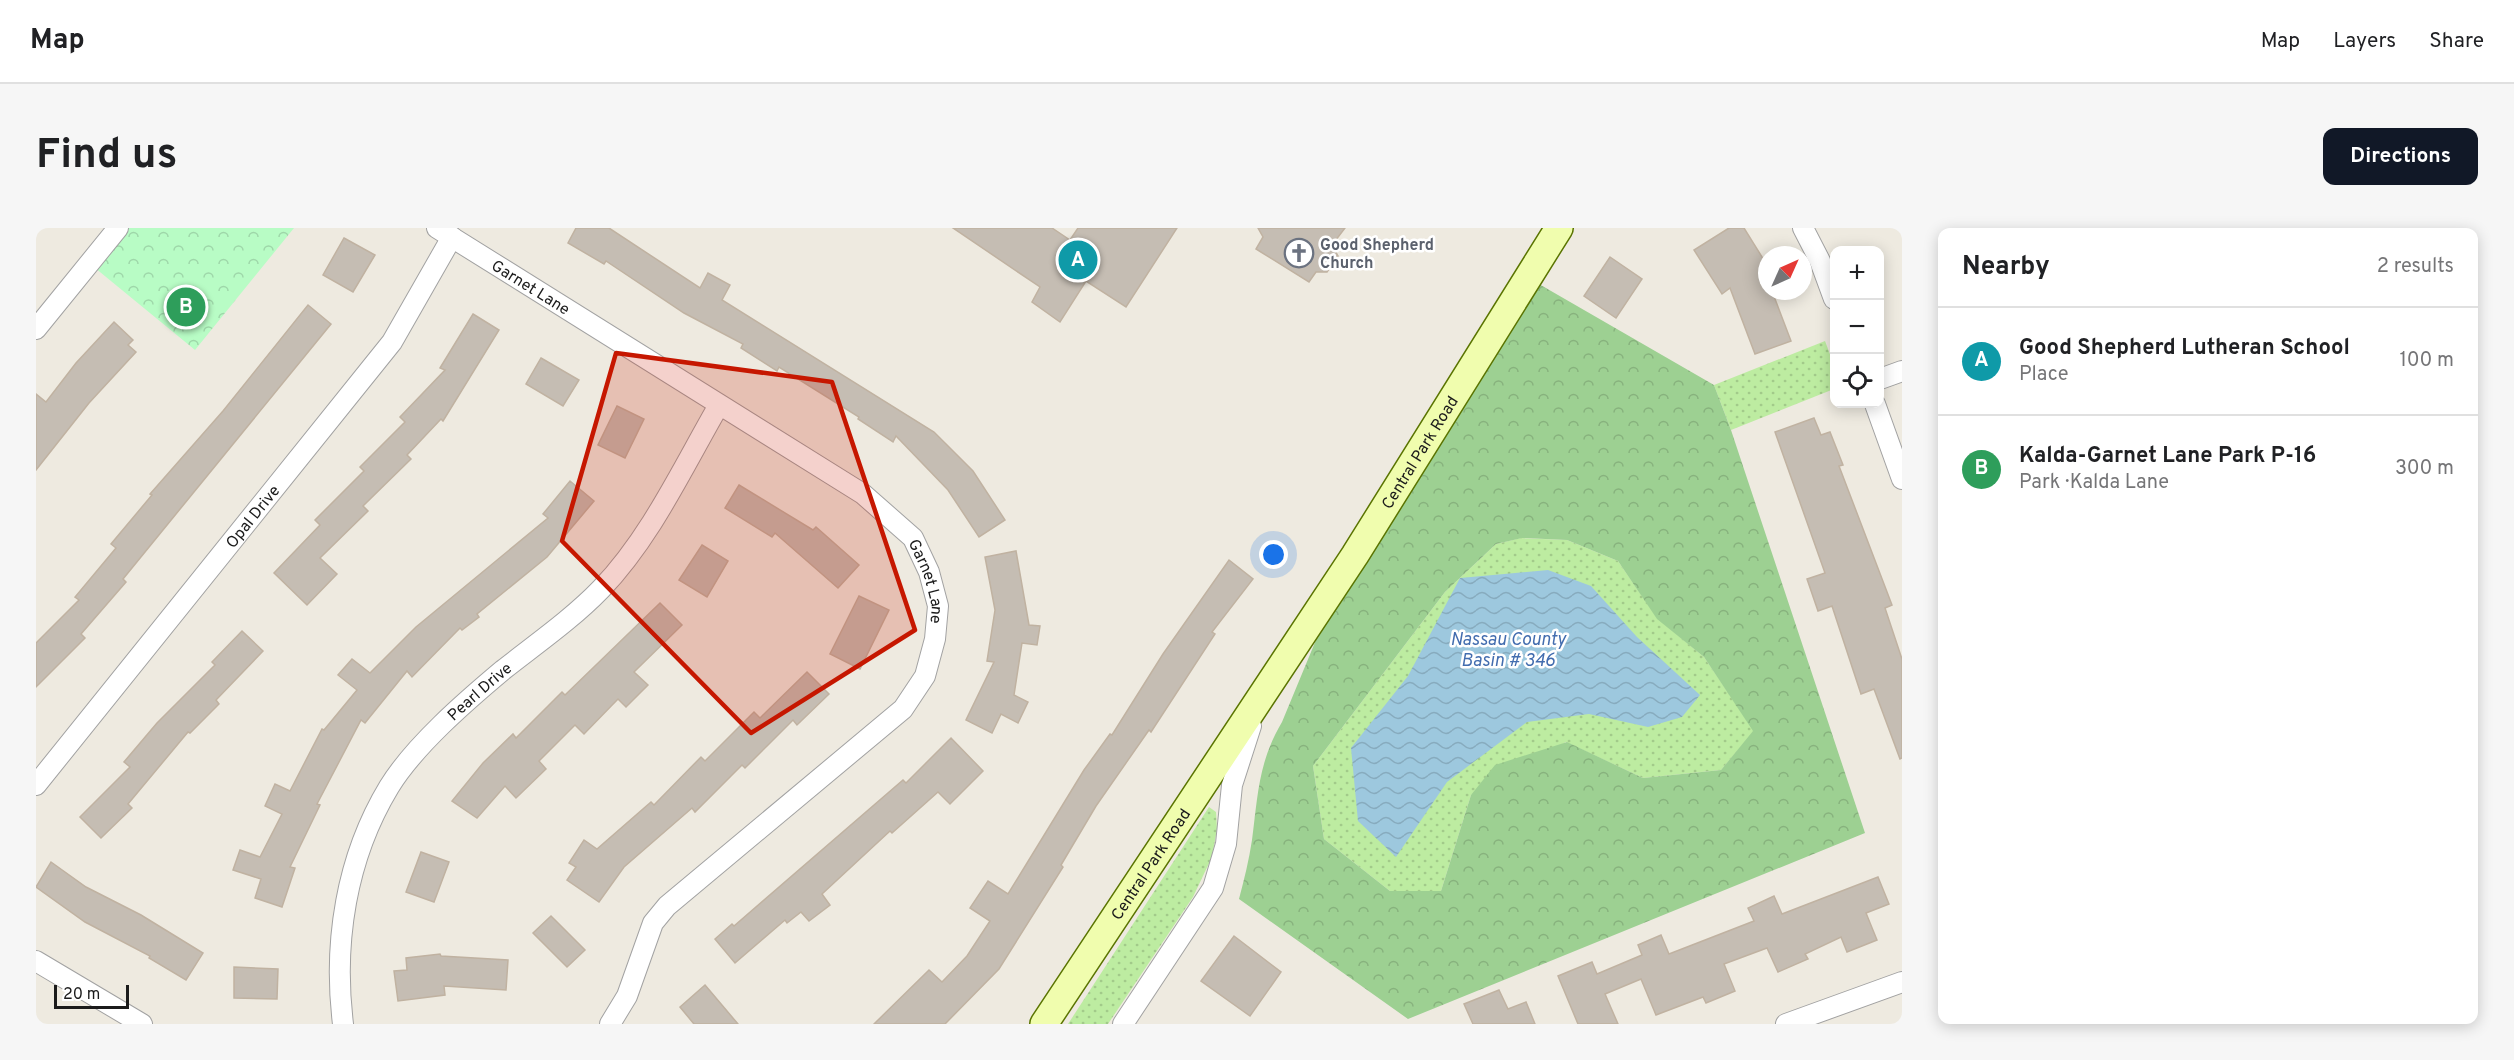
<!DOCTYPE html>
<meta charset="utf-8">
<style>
:root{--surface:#fff;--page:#f6f6f6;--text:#202124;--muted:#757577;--line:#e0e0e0;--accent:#111827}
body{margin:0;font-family:Overpass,sans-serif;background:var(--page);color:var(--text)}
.controls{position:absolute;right:18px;top:18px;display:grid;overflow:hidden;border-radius:12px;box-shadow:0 3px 15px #0003}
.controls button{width:54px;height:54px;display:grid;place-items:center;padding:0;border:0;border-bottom:2px solid var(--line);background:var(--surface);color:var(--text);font:30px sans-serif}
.compass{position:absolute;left:1722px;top:18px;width:54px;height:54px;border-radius:50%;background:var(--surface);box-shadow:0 3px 15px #0003;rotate:45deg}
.scale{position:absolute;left:18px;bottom:15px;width:75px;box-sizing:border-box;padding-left:6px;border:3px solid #1b1b1b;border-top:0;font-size:16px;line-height:21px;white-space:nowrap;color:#1b1b1b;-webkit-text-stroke:4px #fff;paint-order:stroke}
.you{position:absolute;left:1238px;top:327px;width:21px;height:21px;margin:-15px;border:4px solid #fff;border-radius:50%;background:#1a73e8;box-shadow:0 0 0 9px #1a73e833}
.badge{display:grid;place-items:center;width:39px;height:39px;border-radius:50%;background:var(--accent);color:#fff;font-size:20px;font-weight:700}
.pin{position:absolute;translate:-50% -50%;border:3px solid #fff;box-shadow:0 2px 6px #0006}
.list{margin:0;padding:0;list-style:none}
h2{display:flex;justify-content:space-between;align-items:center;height:78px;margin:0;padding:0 24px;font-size:26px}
h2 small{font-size:20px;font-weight:400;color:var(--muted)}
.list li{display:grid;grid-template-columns:39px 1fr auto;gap:18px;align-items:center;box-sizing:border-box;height:108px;padding:0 24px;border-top:2px solid var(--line)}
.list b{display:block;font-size:22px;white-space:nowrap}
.list p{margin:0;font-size:20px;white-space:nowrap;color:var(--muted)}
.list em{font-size:20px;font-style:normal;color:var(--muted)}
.icon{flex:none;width:33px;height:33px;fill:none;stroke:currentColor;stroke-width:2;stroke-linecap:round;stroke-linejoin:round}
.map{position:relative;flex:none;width:1866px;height:796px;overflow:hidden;border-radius:12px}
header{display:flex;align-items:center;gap:36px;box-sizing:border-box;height:84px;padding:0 30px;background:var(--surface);border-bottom:2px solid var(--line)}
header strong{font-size:28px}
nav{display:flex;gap:33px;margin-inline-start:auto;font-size:21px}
.intro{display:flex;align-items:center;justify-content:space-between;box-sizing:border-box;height:144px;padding:0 36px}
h1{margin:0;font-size:42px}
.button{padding:15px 27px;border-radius:12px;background:var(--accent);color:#fff;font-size:21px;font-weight:700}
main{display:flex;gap:36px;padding:0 36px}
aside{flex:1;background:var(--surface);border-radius:12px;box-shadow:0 3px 15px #0003}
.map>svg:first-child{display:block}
.grass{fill:url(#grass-dots)}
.forest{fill:url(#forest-crowns);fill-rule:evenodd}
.park{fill:url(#park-crowns)}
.water{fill:url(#water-waves)}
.building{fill:#c5bdb3;stroke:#c0b2a1;stroke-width:1.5}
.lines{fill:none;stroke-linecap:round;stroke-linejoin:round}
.street-casing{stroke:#a2a2a2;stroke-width:22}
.secondary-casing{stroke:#5a7400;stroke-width:30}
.street{stroke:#fff;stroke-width:20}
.secondary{stroke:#f0fdae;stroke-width:27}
.marked{fill:#c61700;fill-opacity:0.2;stroke:#c61700;stroke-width:4.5;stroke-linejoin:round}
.labels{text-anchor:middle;stroke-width:5;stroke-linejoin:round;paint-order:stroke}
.worship-label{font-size:16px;font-weight:bold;fill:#5b616d;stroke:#fff;text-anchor:start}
.street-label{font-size:16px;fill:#1b1b1b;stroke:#fff}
.water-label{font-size:18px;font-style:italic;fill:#436daf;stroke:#fff}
</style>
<header>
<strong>Map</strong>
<nav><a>Map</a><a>Layers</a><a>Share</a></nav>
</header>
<div class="intro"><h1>Find us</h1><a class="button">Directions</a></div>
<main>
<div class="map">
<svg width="1866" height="796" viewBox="0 0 1866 796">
<defs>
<pattern id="grass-dots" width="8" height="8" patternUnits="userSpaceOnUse" patternTransform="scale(1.5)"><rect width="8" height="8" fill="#bdeca1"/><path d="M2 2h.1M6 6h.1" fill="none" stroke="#a2ca8a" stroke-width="1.8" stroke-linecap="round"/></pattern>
<pattern id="forest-crowns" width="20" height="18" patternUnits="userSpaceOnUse" patternTransform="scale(1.5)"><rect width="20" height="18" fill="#9dd092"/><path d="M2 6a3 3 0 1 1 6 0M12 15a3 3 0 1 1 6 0" fill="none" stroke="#87b27d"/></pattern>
<pattern id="park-crowns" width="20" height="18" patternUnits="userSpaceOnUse" patternTransform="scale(1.5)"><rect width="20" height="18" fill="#b8fcc5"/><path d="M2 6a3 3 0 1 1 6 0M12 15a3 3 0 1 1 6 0" fill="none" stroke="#9ed7a9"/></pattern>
<pattern id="water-waves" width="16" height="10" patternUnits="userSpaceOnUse" patternTransform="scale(1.5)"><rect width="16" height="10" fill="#9dc8de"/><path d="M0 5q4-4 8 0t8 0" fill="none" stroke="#87abbe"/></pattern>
</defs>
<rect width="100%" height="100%" fill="#eeeae0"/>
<g class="grass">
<polygon points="1789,113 1798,137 1798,161 1695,202 1678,157"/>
<polygon points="1485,310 1531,312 1582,333 1621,390 1668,429 1718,503 1685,542 1607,550 1530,514 1435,567 1405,663 1354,663 1288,611 1277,538 1409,364 1460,316"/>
<polygon points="1173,579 1180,584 1181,601 1176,629 1157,669 1072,796 1032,796"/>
</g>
<path class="forest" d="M1496,52L1678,157L1695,202L1829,605L1372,791L1203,671C1208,652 1213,632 1216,612C1222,567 1222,535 1246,494L1292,383ZM1486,310L1531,312L1582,333L1621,391L1668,429L1717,503L1685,542L1607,550L1531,514L1459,537L1435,567L1405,663H1354L1288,611L1277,538L1409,364L1460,316Z"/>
<polygon class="park" points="82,0 258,0 159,122 53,35"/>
<polygon class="water" points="1512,342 1555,358 1601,409 1664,467 1646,489 1612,499 1553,486 1491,494 1411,554 1360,629 1322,593 1315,520 1372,448 1424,350"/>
<g class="building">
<polygon points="540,0 573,0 664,60 672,45 694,57 686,72 898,204 937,243 969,292 943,309 912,262 860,208 857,214 822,191 823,189 743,139 741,143 705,120 707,116 648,85 570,33 568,36 532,15"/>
<polygon points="917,0 1016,0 1034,12 1042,0 1141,0 1090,79 1050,53 1024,94 996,74 1004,59"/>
<polygon points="1222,0 1309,0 1296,17 1302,28 1291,44 1280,44 1273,54 1220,21 1227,9"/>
<polygon points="1693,0 1708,0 1731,37 1731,63 1736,63 1755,113 1719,126 1694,60 1686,66 1658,22"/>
<polygon points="308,10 339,27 317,64 287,47"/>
<polygon points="1574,29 1606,51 1580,90 1548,68"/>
<polygon points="272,77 295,96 87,351 90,354 45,406 49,410 0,459 0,415 43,372 39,369 80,320 75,316 116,267 114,266 187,183"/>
<polygon points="437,86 463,102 407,193 405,191 371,227 375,231 327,278 332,283 284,330 301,346 271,377 238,345 284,297 279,292 328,243 324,239 369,194 364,189 409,142 404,140"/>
<polygon points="78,94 97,112 92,117 100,124 53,175 0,242 0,166 10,174 40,135"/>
<polygon points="505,130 543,152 527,178 490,156"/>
<polygon points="581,178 608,191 589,230 562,217"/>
<polygon points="1778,190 1785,207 1794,204 1807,237 1803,238 1856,377 1849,380 1866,431 1866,530 1864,531 1838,461 1825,466 1796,378 1782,383 1771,351 1789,345 1739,204"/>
<polygon points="534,253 558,273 511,329 441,386 443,389 426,402 424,400 376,449 371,443 329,495 325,492 281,576 284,577 254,639 259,640 246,679 219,670 225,651 197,642 204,622 224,629 246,586 229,578 239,556 254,563 286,501 288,502 321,462 302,447 316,431 334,445 380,399 512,290 507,286"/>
<polygon points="703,257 777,302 780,299 823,337 802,360 739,305 736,309 689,280"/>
<polygon points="666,317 692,333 671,369 643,352"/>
<polygon points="980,323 993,397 1004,398 1001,417 986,415 978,467 992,474 982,495 965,486 956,505 930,492 958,434 951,433 959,382 949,329"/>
<polygon points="1193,332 1217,351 1176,404 1179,406 1115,504 1113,502 1060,578 1025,637 1027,639 963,741 909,796 838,796 893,742 906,754 931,728 954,693 934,680 952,653 972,666 1048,542 1074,506 1076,507 1127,426"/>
<polygon points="823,368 853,382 824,441 794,426"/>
<polygon points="624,375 646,397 598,444 612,457 590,479 582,471 548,506 539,497 503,533 510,541 480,570 469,558 441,590 416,573 447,535 477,506 480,510 526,464 529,467"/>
<polygon points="206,403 227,423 180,472 183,476 154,505 152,504 92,576 96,580 65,610 44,589 94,539 88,534 121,495 179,437 176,434"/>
<polygon points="771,444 793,466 761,497 757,492 709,540 706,537 659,584 656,580 588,639 563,674 531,652 540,639 533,635 548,612 561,621 615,574 618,577 665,529 669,533 718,484 724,490"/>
<polygon points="915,510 947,543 914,576 902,564 856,605 854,603 786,666 794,677 773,693 765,684 751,695 749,692 699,735 679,711 696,696 698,698 867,552 870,555"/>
<polygon points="385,624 413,634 398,674 370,664"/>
<polygon points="15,634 50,659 105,687 167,725 150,752 113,730 114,728 49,694 0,659"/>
<polygon points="1842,649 1853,676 1830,685 1841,712 1811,724 1805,709 1769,726 1772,731 1742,744 1731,720 1688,736 1699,763 1670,775 1667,769 1620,787 1605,751 1569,766 1582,796 1542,796 1522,748 1556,734 1561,746 1606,727 1602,717 1625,707 1633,726 1718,693 1712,680 1738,668 1746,686"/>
<polygon points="515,688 549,722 531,739 497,705"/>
<polygon points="1198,708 1245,744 1214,788 1165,753"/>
<polygon points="404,726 405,728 472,732 470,762 408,758 409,767 362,773 358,743 371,742 370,730"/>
<polygon points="198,739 242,741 241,771 198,770"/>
<polygon points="669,757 702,796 658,796 644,779"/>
<polygon points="1463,762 1472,781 1490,774 1499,796 1437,796 1428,776"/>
</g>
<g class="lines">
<g class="street-casing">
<g id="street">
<path id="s1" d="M401,0L827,266L877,310L893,344L902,378L899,411L889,448L867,481L631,678L617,695L591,768L574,796"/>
<polyline points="1767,0 1784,33 1798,71"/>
<polyline points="0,101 82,0"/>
<polyline points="1844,151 1866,143"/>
<polyline points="1839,176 1866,251"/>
<path id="s2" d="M0,557L356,114L416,9"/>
<polyline points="0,733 106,796"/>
<path id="s3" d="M307,796C297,715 310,630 353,559C378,518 430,473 467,442C500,416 536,391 565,361C615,309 647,239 683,177"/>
<polyline points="1087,796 1177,660 1190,616 1196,557 1215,498"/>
<polyline points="1750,796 1866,754"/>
</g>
</g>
<g class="secondary-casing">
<g id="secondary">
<path id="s4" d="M1008,796L1319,327L1523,0"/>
</g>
</g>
<use href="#street" class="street"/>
<use href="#secondary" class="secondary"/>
</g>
<path class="marked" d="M580,125L796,154L879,402L715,505L526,313Z"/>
<defs>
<g id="church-ring" transform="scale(1.5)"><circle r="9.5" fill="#fff" stroke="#6b7280" stroke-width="1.5"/><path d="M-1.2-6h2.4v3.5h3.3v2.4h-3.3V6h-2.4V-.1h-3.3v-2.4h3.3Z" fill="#6b7280"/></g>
</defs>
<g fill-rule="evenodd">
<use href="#church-ring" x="1263" y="25"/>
</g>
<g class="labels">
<g class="worship-label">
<text x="1284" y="22">Good Shepherd<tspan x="1284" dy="18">Church</tspan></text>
</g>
<g class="street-label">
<text dy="6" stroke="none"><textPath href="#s1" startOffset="111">Garnet Lane</textPath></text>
<text dy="6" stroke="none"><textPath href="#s4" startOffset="684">Central Park Road</textPath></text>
<text dy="6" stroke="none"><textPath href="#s2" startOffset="345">Opal Drive</textPath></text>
<text dy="6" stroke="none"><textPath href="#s1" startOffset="615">Garnet Lane</textPath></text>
<text dy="6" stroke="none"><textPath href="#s3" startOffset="378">Pearl Drive</textPath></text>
<text dy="6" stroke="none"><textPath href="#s4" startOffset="192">Central Park Road</textPath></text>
</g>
<g class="water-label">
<text x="1472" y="417">Nassau County<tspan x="1472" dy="21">Basin # 346</tspan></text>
</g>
</g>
</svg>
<div class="controls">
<button>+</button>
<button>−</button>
<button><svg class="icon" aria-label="locate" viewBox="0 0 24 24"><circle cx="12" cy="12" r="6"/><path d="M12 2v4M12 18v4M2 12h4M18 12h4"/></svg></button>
</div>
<svg class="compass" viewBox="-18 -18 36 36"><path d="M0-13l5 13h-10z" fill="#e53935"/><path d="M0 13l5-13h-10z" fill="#757577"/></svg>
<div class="scale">20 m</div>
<div class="you"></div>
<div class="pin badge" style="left:1042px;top:32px;background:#0f9aa8">A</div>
<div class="pin badge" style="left:150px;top:79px;background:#2e9e5b">B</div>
</div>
<aside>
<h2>Nearby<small>2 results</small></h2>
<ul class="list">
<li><span class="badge" style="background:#0f9aa8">A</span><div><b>Good Shepherd Lutheran School</b><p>Place</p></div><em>100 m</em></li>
<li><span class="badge" style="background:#2e9e5b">B</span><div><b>Kalda-Garnet Lane Park P-16</b><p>Park · Kalda Lane</p></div><em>300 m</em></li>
</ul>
</aside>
</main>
